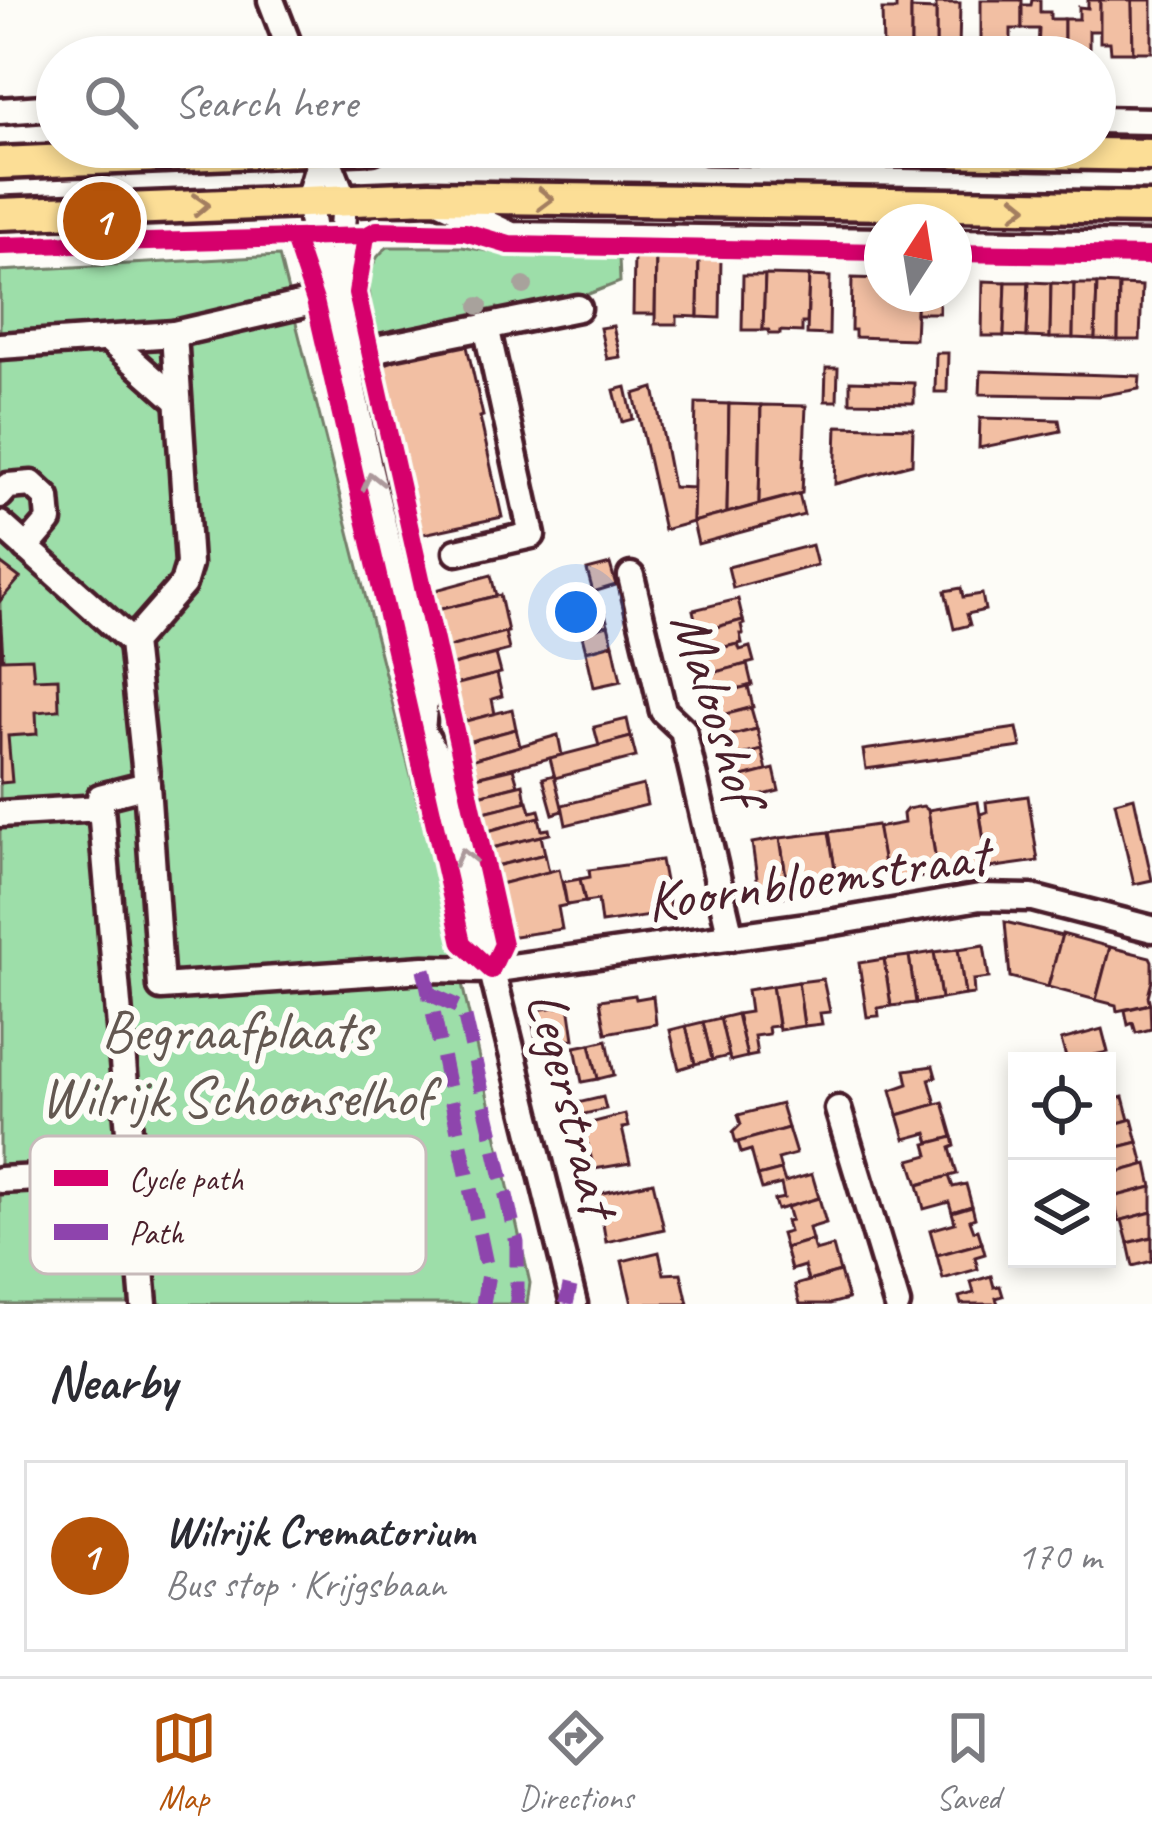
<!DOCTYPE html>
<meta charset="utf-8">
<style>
:root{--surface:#fff;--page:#f7f7f7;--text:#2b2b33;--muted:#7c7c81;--line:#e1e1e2;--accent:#b45309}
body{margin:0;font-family:Caveat,sans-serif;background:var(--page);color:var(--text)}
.controls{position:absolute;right:36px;bottom:36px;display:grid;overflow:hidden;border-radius:0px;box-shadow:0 6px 18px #0003}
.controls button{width:108px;height:108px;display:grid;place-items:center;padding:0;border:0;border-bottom:3px solid var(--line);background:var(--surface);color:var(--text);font:60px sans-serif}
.compass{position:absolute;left:864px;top:204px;width:108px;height:108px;border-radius:50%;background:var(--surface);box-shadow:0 6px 18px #0003;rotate:12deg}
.you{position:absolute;left:576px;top:612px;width:42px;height:42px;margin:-30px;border:9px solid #fff;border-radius:50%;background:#1a73e8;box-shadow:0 0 0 18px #1a73e833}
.badge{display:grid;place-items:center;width:78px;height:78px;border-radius:50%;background:var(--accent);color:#fff;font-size:39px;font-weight:700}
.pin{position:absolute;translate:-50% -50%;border:6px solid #fff;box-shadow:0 3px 12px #0006}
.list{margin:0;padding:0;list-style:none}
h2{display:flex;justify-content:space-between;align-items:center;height:156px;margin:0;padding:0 48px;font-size:51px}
h2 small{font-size:39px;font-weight:400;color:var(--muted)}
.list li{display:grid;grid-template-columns:78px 1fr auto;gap:36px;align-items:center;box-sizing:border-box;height:192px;margin:0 24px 24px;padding:0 24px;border:3px solid var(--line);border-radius:0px}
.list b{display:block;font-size:45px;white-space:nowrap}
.list p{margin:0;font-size:39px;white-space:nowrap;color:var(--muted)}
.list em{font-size:39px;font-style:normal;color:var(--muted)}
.icon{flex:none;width:66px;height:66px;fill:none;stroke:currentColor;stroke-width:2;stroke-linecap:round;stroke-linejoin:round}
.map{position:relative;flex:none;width:1152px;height:1304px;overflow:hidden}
.search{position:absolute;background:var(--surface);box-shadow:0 6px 18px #0003;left:36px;right:36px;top:36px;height:132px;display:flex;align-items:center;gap:30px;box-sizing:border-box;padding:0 42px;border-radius:66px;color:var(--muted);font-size:45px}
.sheet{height:372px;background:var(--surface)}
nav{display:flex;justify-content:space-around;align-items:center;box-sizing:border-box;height:168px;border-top:3px solid var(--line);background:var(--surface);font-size:33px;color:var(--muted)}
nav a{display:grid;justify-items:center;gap:6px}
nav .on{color:var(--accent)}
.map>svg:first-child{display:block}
.green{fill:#9ddea9;stroke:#747e6a;stroke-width:3}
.building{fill:#f2bfa3;stroke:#4a1f2b;stroke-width:3}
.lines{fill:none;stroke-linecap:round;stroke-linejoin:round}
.minor-casing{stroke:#4a1f2b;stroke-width:33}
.major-casing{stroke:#4a1f2b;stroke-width:39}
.minor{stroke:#fdfcf7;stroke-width:24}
.major{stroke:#fcde96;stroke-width:30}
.quiet{stroke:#8e44ad;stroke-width:15;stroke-dasharray:30 15;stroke-linecap:butt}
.cycleway-casing{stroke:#fdfcf7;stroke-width:26}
.cycleway{stroke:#d6006c;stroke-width:18}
.tree{fill:#a8a29c}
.oneway{stroke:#a37e60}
.oneway2{stroke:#ac999b}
.labels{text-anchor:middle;stroke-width:12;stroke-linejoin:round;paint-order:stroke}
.street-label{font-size:57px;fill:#4a1f2b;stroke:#fdfcf7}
.park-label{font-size:57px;fill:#635851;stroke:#fdfcf7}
.key{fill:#fdfcf7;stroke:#c7baba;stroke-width:3}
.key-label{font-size:33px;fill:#4a1f2b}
</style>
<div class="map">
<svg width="1152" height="1304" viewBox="0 0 1152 1304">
<rect width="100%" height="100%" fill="#fdfcf7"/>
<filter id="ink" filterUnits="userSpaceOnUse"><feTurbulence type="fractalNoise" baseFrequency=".00833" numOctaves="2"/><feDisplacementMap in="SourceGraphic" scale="24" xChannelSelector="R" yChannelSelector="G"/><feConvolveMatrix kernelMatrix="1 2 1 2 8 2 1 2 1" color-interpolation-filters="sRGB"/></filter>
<g filter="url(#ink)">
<g class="green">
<path d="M388,247H462L508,254L619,257L620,282L581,297L499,315L497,308L376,335C371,306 359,266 388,247Z"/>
<polygon points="279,256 447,918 530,1283 527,1304 0,1304 0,271"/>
</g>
<g class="building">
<polygon points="896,0 911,0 911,50 883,49 882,10 896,10"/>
<polygon points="981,0 1022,0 1022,29 1011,29 1011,51 981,51"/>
<polygon points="1032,0 1040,0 1040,12 1050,12 1050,19 1064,19 1064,52 1038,52 1039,29 1022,29 1022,5 1031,5"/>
<polygon points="1088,0 1100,0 1100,31 1089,31 1089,52 1064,52 1064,19 1079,19 1079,7 1088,8"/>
<polygon points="1100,0 1132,0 1133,52 1111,52 1110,42 1100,42"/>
<polygon points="1132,0 1152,0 1152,52 1133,52"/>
<polygon points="936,3 960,3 959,51 936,50"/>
<polygon points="911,9 936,10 936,50 911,50"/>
<polygon points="634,254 656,255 655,314 633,314"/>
<polygon points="656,255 699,256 698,317 677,316 677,324 655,324"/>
<polygon points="699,256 721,256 720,318 698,317"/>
<polygon points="743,275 765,275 763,330 742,330"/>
<polygon points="765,275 809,276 807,323 802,323 802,332 780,331 780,334 769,334 769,330 763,330"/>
<polygon points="809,276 830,277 829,335 807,334"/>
<polygon points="852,278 882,279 882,294 917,294 915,339 855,337 855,330 851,330"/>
<polygon points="983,281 1006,282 1004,336 982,336"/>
<polygon points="1006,282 1029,282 1027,337 1004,336"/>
<polygon points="1029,282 1051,283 1050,338 1027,337"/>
<polygon points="1051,283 1074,284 1073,338 1050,338"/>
<polygon points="1074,284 1097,284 1095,339 1073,338"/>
<polygon points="1097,284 1119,285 1118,340 1095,339"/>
<polygon points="1119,285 1142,286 1140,340 1118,340"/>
<polygon points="917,294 939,294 939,313 916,313"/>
<polygon points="613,326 620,357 607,359 600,328"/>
<polygon points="466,342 483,416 480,417 502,517 419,535 382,365 394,361 394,358"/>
<polygon points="936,353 948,353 947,392 935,392"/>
<polygon points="826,368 838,368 837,401 825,401"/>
<polygon points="981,371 1140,376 1139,389 1099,396 980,394"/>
<polygon points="850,381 914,383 914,403 850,402"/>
<polygon points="626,387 633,419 622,422 614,390"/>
<polygon points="654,388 673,487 694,488 693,522 664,530 634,394"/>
<polygon points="696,403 729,404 727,513 693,522"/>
<polygon points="729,404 761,405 759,504 727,513"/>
<polygon points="761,405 806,406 802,493 759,504"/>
<polygon points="980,418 1059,420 1061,431 979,448"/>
<polygon points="837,426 913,428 912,464 835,484"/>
<polygon points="799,494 804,515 698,544 693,522"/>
<polygon points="812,545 817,565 733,588 728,567"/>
<polygon points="0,563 20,578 0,601"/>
<polygon points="610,564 616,585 593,592 587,570"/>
<polygon points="491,575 496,596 437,610 432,591"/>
<polygon points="961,588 963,597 982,594 985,610 967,614 970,625 954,629 945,591"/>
<polygon points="500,595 508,632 445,648 437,610"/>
<polygon points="738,599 743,620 698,632 693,610"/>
<polygon points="603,606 608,625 581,632 576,613"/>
<polygon points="0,610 3,659 32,658 34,679 58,678 59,710 36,712 37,734 8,736 12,782 0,783"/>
<polygon points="743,620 744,624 741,625 743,634 740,634 742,643 703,652 698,632"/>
<polygon points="608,625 613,644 586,651 581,632"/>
<polygon points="505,632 509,650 449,666 445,648"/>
<polygon points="613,644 621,681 594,687 586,651"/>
<polygon points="738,644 740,650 750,647 754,662 708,674 703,652"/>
<polygon points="496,654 501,673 454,685 449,666"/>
<polygon points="747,664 752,685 714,695 708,674"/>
<polygon points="497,674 502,696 492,699 495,714 462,722 454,685"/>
<polygon points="748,686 753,707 719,716 714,695"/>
<polygon points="751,708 757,729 724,737 719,716"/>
<polygon points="512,709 516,729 467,742 462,722"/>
<polygon points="627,719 631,737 599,746 594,727"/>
<polygon points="1017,728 1021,747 866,769 863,750"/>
<polygon points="516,729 520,746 471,760 467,742"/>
<polygon points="757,729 762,750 730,758 724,737"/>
<polygon points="558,735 562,755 476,777 471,760"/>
<polygon points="631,737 636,757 555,778 550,758"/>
<polygon points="762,750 767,771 735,779 730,758"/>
<polygon points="513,768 518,785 479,795 476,777"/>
<polygon points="774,769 779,791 740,801 735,779"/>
<polygon points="554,775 563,811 553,814 543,778"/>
<polygon points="523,784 526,802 484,812 479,795"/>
<polygon points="643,785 647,805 566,825 562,805"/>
<polygon points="1028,796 1038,861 988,868 980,814 987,812 986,802"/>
<polygon points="1134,797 1152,880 1134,884 1115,802"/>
<polygon points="528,801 531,812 539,810 541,817 488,831 484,812"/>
<polygon points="978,802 988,868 938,875 928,810"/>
<polygon points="923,806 928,810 938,875 887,882 877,828 904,823 903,814 907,809"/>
<polygon points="539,817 542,830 549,829 550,834 492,848 488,831"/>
<polygon points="877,825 887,882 838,889 829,832"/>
<polygon points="829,832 838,889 789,896 780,838"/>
<polygon points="541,836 545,854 496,866 492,848"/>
<polygon points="780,838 789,896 760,900 752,843"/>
<polygon points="545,854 549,872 500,884 496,866"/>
<polygon points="661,860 671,913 601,923 598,900 585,902 580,879 590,877 589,870"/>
<polygon points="559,869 567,905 558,907 562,929 515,936 511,934 500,884"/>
<polygon points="580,879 585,902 567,905 563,882"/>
<polygon points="1005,922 1062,936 1048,987 1010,977"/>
<polygon points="1062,934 1110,947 1096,1000 1048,987"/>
<polygon points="984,945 989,978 973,980 974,994 965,995 958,949"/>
<polygon points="1110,947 1150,957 1152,961 1152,981 1148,996 1150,1004 1117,1011 1116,1005 1096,1000"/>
<polygon points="958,949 965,995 941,999 934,952"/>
<polygon points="934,952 941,999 916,1003 909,956"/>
<polygon points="909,956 916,1003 891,1006 884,959"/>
<polygon points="884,959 891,1006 878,1008 879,1016 867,1017 859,963"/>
<polygon points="823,979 830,1012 820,1013 822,1024 804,1026 798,982"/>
<polygon points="798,982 804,1026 779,1030 772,986"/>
<polygon points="772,986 778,1026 768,1027 769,1034 754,1036 757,1055 747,1057 737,1014 750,1012 747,990"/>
<polygon points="635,995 636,999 653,996 656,1024 606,1033 600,1000"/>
<polygon points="1150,1004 1151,1029 1136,1033 1133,1023 1128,1025 1125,1010"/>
<polygon points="569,1005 574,1039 537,1044 530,1011"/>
<polygon points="737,1014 747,1057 730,1061 720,1018"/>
<polygon points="720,1018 729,1056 712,1060 703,1022"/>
<polygon points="703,1022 712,1060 695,1064 686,1026"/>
<polygon points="686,1026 695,1064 679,1069 670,1030"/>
<polygon points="1102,1029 1108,1052 1067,1061 1061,1040"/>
<polygon points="607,1040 614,1075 598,1079 590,1044"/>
<polygon points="590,1044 598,1079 582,1082 575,1047"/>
<polygon points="933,1066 936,1077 929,1079 936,1104 898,1115 891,1090 908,1084 905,1070"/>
<polygon points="603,1097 606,1109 576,1116 573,1104"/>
<polygon points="1123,1097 1129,1120 1107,1126 1107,1101"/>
<polygon points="943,1102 953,1137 930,1143 927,1133 905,1139 898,1115"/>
<polygon points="781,1104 788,1128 736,1143 733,1132 741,1124 738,1115"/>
<polygon points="625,1114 628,1127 622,1128 630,1163 594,1169 586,1137 582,1138 579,1126"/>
<polygon points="1132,1119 1138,1142 1107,1150 1107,1126"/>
<polygon points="788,1128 796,1154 778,1159 781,1170 758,1176 751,1150 741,1153 738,1142"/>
<polygon points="953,1137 955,1146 950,1148 957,1174 918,1185 910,1160 929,1155 926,1144"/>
<polygon points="1138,1142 1144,1165 1107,1175 1107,1150"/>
<polygon points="1147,1164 1152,1187 1113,1197 1107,1175"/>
<polygon points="781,1170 785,1182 812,1174 819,1198 777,1210 774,1200 784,1198 781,1184 762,1189 758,1176"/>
<polygon points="949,1176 953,1187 966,1184 972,1206 952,1212 949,1202 924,1209 918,1185"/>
<polygon points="653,1182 664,1229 606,1242 598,1194"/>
<polygon points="1152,1187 1152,1212 1119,1221 1113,1197"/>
<polygon points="819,1198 826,1223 809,1228 812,1240 785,1248 781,1234 789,1232 786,1221 791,1220 787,1207"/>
<polygon points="972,1206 975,1218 970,1220 974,1231 978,1230 982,1243 937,1255 930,1230 955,1223 952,1212"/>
<polygon points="1152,1212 1152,1237 1128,1243 1122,1220"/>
<polygon points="1152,1237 1152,1261 1133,1266 1128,1243"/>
<polygon points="812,1240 815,1251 833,1246 840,1272 808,1281 804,1266 791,1270 785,1248"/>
<polygon points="982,1243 985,1254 975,1257 978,1269 943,1279 937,1255"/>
<polygon points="659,1252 664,1274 681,1273 688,1304 632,1304 622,1261"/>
<polygon points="840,1272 848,1299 830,1304 800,1304 795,1285"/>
<polygon points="991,1276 994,1287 1000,1286 1003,1296 996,1298 998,1304 961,1304 959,1297 974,1293 971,1282"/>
</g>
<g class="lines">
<g class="minor-casing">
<g id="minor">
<polyline points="271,0 293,57"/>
<polyline points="0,111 57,107"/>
<polyline points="1095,120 1152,121"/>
<polyline points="323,147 344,199 339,273 334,297"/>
<polyline points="323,149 308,200 320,274 334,297 368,463 425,696 422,731 440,760 574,1304"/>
<polyline points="438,200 512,235 882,241"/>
<polyline points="954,242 1152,245"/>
<polyline points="174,334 334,297"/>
<polyline points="108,339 178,401"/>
<polyline points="0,346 174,334 189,564 183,584 132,642 147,785 161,987 424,969 491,970 835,922 980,897 1032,898 1152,929"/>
<polyline points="346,355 578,308"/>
<polyline points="0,495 8,486 32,484 47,498 49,521 26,548"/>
<polyline points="0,524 132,642"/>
<polyline points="457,552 532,535 486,326"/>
<polyline points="631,576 663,711 683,730 731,937"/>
<polyline points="0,814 101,808"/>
<polyline points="838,1109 897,1304"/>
<polyline points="0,1180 134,1173"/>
<polyline points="144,1304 100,797 147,785"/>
</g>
</g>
<g class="major-casing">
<g id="major">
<polyline points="708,147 1152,155"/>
<polyline points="0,163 372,147"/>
<polyline points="0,214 430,197 1152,208"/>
</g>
</g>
<use href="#minor" class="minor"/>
<use href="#major" class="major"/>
<g class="quiet">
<polyline points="424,969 488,1274 483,1304"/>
<polyline points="430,994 463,1009 517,1243 517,1304"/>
<polyline points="566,1304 570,1286"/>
</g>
<g class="cycleway-casing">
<g id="cycleway">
<polyline points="294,239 315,301 462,943 491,970 503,944 357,293 366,236"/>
<polyline points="0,246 366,236 377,230 465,232 509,245 882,252"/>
<polyline points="954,253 1152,256"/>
</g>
</g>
<use href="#cycleway" class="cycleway"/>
</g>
<g class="tree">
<circle cx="524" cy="286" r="9"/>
<circle cx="479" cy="306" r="9"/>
</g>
<defs><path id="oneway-chevron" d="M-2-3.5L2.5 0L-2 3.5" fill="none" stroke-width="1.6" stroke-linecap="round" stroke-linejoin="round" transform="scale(3)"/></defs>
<g class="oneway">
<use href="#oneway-chevron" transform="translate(545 199) rotate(1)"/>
<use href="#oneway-chevron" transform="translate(201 205) rotate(-3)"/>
<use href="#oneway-chevron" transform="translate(1019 207) rotate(1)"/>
</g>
<g class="oneway2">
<use href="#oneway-chevron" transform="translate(372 481) rotate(-104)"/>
<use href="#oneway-chevron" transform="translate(464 857) rotate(-104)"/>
</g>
</g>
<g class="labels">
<g class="street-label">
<text transform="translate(719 708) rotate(73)" y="20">Malooshof</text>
<text transform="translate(817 877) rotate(-8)" y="20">Koornbloemstraat</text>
<text transform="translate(574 1103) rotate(76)" y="20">Legerstraat</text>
</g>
<g class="park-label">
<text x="236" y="1050">Begraafplaats<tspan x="236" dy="66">Wilrijk Schoonselhof</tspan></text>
</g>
</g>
<rect x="30" y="1136" width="396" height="138" rx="18" class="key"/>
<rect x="54" y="1170" width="54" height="16" fill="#d6006c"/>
<rect x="54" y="1224" width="54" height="16" fill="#8e44ad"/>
<g class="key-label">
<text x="129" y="1190">Cycle path</text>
<text x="129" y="1244">Path</text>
</g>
</svg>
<div class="controls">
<button><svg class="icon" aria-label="locate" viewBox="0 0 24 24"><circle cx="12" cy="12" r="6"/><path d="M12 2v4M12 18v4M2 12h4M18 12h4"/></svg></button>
<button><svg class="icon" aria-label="layers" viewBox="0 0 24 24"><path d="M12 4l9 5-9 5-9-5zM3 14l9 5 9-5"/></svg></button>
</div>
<svg class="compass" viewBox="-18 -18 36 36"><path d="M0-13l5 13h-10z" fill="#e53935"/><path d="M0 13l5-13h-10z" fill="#7c7c81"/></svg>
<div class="you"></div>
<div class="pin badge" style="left:102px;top:221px">1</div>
<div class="search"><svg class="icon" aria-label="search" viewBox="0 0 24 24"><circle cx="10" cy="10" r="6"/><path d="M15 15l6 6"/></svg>Search here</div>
</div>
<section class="sheet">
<h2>Nearby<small></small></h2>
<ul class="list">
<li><span class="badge">1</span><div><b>Wilrijk Crematorium</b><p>Bus stop · Krijgsbaan</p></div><em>170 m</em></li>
</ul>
</section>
<nav>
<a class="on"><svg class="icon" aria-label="map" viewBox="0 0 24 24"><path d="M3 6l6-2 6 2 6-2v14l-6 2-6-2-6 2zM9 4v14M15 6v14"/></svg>Map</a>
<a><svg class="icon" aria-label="directions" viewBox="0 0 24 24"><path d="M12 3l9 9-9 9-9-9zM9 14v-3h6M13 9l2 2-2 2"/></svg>Directions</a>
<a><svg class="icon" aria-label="saved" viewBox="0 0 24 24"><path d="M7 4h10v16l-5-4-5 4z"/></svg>Saved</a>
</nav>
